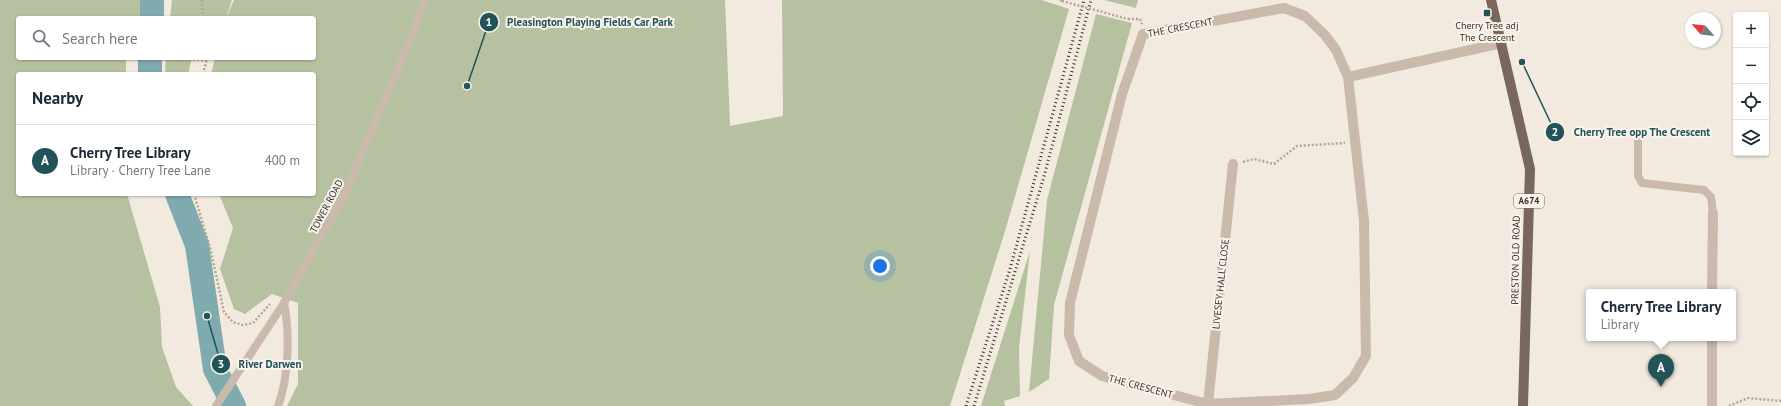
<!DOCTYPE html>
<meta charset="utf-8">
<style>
:root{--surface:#fff;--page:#f2f2f3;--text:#1f2937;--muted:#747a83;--line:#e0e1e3;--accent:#215358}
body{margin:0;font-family:"PT Sans",sans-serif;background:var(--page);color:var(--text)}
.controls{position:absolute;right:12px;top:12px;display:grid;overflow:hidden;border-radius:4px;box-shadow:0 1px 3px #0004}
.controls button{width:36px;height:36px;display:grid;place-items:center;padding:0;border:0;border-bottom:1px solid var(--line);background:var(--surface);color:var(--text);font:20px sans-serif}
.compass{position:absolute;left:1685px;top:12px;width:36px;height:36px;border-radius:50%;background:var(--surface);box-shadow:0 1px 3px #0004;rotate:297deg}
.you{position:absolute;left:880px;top:266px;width:14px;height:14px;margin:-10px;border:3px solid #fff;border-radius:50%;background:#1a73e8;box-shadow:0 0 0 6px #1a73e833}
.badge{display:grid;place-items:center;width:26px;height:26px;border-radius:50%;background:var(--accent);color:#fff;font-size:13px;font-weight:700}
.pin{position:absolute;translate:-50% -33px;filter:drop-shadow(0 1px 2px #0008)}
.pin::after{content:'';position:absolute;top:21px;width:14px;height:12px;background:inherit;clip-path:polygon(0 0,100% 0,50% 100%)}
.popup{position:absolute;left:1586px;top:289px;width:150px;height:52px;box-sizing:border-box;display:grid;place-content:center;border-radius:4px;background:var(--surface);filter:drop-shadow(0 1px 3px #0005);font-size:13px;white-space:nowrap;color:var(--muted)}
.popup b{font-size:15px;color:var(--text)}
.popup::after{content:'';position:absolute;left:50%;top:100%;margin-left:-8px;border:8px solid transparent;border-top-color:var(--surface)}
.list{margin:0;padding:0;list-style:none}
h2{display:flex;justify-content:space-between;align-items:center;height:52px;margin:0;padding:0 16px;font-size:17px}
h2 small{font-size:13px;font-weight:400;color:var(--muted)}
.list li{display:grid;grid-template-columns:26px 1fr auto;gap:12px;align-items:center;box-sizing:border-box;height:72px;padding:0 16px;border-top:1px solid var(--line)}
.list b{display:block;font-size:15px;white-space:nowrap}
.list p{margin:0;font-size:13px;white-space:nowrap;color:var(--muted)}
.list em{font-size:13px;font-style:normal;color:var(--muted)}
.icon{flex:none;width:22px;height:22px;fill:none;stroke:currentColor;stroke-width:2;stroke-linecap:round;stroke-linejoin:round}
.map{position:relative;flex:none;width:1781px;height:406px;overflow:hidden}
.search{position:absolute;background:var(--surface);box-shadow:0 1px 3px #0004;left:16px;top:16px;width:300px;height:44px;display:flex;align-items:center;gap:10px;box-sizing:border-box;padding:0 14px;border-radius:4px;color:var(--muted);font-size:15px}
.panel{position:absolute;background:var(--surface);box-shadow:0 1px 3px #0004;left:16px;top:72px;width:300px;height:124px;border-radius:4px}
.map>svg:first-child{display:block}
.green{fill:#b5c19f}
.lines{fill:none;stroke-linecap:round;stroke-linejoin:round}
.river{stroke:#7fabae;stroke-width:24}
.path{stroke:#b6a495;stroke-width:2.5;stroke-dasharray:2 2;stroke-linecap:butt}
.lane{stroke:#cabaab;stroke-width:8}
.street{stroke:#cabaab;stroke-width:10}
.primary{stroke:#79665c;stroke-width:10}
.rail{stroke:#382f2a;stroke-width:3;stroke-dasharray:1 3;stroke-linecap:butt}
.path-bridge{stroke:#b6a495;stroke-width:2.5;stroke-dasharray:2 2;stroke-linecap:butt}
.poi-dot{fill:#215358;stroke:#faf3ec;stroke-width:1.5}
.labels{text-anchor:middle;stroke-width:4;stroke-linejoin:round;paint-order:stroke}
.shield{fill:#faf3ec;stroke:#726a64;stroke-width:1}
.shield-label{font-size:9px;font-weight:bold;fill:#382f2a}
.poi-label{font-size:10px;fill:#382f2a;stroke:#faf3ec}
.street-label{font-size:10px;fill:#382f2a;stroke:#faf3ec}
.leader{fill:none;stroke:#215358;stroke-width:1.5}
.callout-dot{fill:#215358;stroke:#faf3ec;stroke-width:1.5}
.mark-label{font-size:12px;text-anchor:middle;font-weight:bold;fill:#fff}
.callout-label{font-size:11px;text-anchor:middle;font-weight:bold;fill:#215358;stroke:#faf3ec;stroke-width:4;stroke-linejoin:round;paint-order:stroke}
</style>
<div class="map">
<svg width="1781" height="406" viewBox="0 0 1781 406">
<rect width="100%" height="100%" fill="#f2eadf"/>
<g class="green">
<polygon points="0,0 146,0 144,18 18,18 18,58 126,58 126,74 18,74 18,194 127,194 160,307 162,347 176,387 193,406 0,406"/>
<polygon points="172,0 232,0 226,18 170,18"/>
<polygon points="234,0 725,0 730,126 783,116 782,0 1042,0 1069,9 1005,231 950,406 287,406 298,384 298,303 272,294 245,314 234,309 220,269 233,228 219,194 314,194 314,74 211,74 215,58 314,58 314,18 226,18"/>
<polygon points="1104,0 1138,0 1136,8"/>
<polygon points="1096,14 1132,23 1054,305 1049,379 1029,392 1047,200"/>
<polygon points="166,58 192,58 188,74 165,74"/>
<polygon points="1030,251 1019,348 1020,396 1004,401 1005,406 981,406"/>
</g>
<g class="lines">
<g class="river">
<polyline points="152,18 152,0"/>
<polyline points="150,74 150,58"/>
<polyline points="177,194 197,245 215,369 234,406"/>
</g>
<g class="path">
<polyline points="202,0 203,18"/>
<polyline points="1060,0 1062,1"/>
<polyline points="1128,19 1140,19 1142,24"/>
<polyline points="125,59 208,60"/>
<polyline points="203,74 207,58"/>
<polyline points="1243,162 1254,159 1274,164 1297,146 1345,143"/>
<polyline points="194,194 211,251 224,312 233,322 243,325 253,323 270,304"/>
<polyline points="1729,406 1748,398 1781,401"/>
</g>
<g class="lane">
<polyline points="1638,137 1638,176 1642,183 1704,190 1711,197 1713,213"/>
<polyline points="216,406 284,303 346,192 412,35 425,0"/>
<path d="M278,406C289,377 290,333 284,303"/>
</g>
<g class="street">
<polygon points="1284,8 1305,16 1325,35 1336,50 1348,77 1364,221 1366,356 1353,378 1335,395 1309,399 1208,404 1102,376 1079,361 1069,335 1070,303 1122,94 1143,34"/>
<polyline points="1348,77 1502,43"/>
<polyline points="1712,292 1713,213"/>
<polyline points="1208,404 1233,164"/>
<polyline points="1712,406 1712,338"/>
</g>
<polyline class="primary" points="1491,0 1530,169 1523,406"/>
<g class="rail">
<polyline points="966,406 1010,269 1084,0"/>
<polyline points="974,406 1043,180 1091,0"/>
</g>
<polyline class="path-bridge" points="1062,1 1128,19"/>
</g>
<rect class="poi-dot" x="1483" y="9" width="8" height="8" rx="2"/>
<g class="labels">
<rect class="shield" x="1514" y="194" width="30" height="14" rx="3"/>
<g class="shield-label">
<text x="1529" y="204">A674</text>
</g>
<g class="poi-label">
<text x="1487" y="29">Cherry Tree adj<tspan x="1487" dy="12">The Crescent</tspan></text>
</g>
<g class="street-label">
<text transform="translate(1180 27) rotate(-11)" y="4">THE CRESCENT</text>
<text transform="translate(326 206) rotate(-62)" y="4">TOWER ROAD</text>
<text transform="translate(1515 260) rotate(-89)" y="4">PRESTON OLD ROAD</text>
<text transform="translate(1220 284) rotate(-84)" y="4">LIVESEY HALL CLOSE</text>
<text transform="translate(1141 386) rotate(15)" y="4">THE CRESCENT</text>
</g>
</g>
<path class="leader" d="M467 86L489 22M1522 62L1555 132M207 316L221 364"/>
<g class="callout-dot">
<circle cx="467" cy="86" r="4"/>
<circle cx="1522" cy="62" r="4"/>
<circle cx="207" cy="316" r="4"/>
<circle cx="489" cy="22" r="10"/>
<circle cx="1555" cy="132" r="10"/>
<circle cx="221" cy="364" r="10"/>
</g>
<g class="mark-label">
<text x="489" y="26">1</text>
<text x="1555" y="136">2</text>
<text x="221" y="368">3</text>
</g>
<g class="callout-label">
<text x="590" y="26">Pleasington Playing Fields Car Park</text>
<text x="1642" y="136">Cherry Tree opp The Crescent</text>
<text x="270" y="368">River Darwen</text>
</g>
</svg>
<div class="controls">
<button>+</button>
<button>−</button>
<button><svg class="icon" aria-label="locate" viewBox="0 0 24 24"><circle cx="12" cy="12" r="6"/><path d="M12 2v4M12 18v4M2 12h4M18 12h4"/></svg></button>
<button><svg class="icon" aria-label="layers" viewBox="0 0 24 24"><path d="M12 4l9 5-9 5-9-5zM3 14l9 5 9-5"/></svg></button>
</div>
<svg class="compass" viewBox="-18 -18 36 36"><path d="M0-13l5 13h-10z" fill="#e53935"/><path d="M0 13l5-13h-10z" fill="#747a83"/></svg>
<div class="you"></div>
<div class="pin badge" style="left:1661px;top:387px">A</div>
<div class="popup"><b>Cherry Tree Library</b>Library</div>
<div class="search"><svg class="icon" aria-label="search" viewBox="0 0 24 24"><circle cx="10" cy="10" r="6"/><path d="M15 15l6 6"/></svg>Search here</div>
<section class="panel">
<h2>Nearby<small></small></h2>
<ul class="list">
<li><span class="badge">A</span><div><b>Cherry Tree Library</b><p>Library · Cherry Tree Lane</p></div><em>400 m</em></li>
</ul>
</section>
</div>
